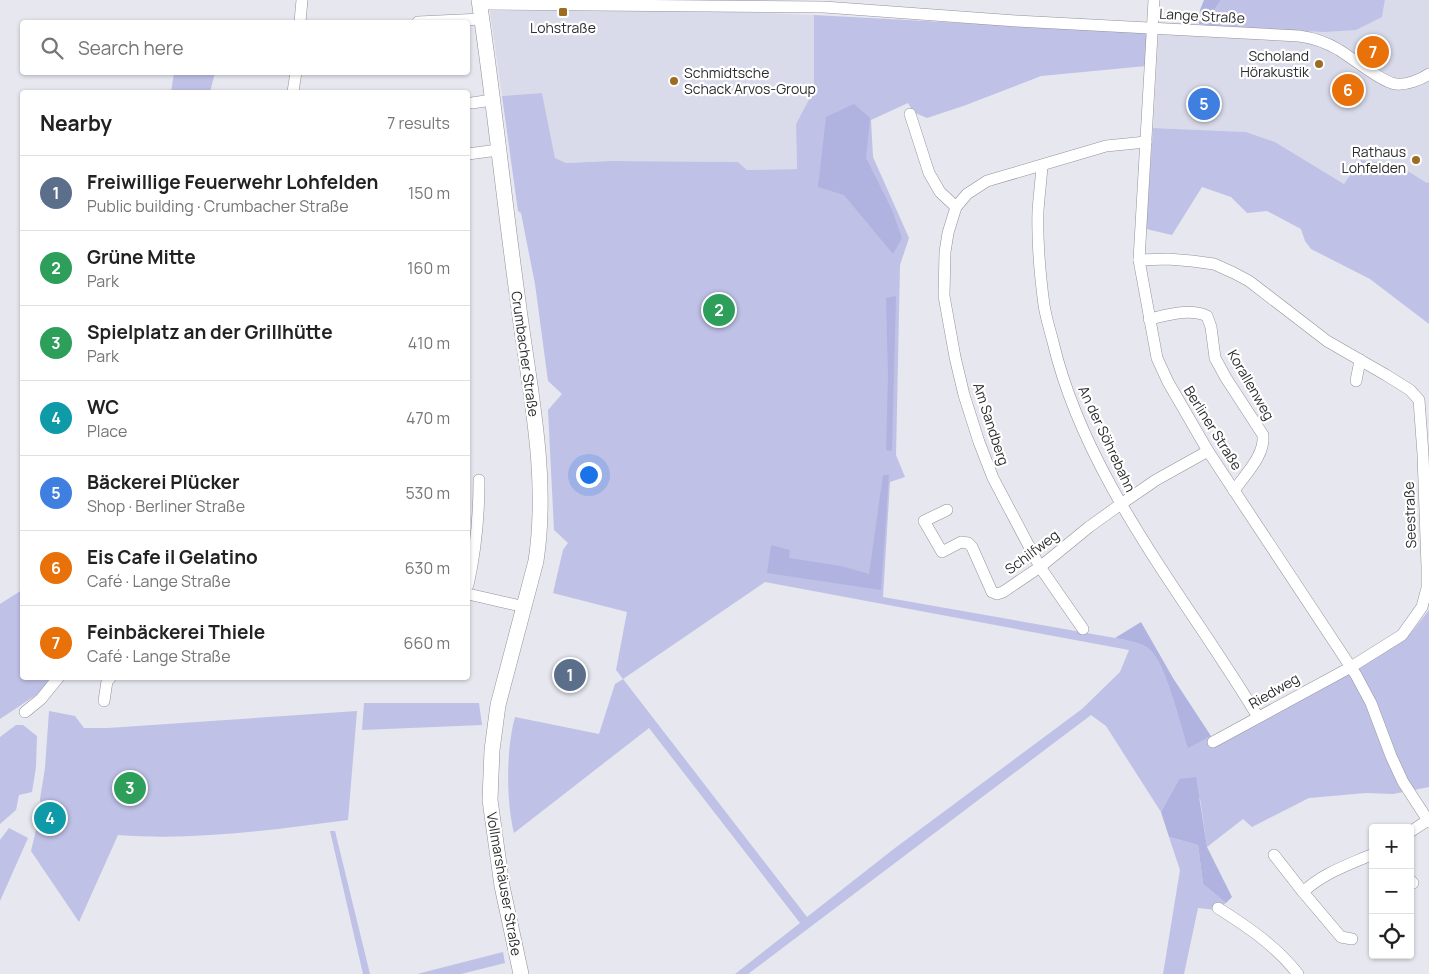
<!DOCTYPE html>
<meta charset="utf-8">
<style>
:root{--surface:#fff;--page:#f2f2f2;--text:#222;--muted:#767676;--line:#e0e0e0;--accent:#9e6c21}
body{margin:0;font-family:Manrope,sans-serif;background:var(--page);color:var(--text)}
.controls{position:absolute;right:15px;bottom:15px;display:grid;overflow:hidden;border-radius:5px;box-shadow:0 1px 4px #0004}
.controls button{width:45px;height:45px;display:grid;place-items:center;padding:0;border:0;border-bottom:1px solid var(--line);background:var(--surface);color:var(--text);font:25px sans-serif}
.you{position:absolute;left:588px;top:474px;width:18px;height:18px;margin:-12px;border:4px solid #fff;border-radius:50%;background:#1a73e8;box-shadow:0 0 0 8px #1a73e833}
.badge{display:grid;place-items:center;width:32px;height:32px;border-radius:50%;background:var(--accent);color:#fff;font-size:16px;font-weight:700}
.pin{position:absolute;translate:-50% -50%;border:2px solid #fff;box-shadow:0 1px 5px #0006}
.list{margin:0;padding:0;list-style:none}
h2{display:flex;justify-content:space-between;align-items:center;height:65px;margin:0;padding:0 20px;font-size:21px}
h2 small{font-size:16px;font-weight:400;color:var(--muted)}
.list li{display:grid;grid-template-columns:32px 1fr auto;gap:15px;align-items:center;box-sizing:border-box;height:75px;padding:0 20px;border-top:1px solid var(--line)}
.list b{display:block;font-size:19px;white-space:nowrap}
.list p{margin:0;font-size:16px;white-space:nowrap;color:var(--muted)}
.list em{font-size:16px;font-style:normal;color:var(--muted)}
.icon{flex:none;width:28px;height:28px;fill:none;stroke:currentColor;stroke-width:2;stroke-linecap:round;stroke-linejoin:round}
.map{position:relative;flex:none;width:1429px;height:974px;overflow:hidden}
.search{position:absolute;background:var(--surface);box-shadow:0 1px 4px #0004;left:20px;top:20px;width:450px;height:55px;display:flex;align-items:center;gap:12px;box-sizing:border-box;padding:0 18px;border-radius:5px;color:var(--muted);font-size:19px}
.panel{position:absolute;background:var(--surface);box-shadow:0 1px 4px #0004;left:20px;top:90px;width:450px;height:590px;border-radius:5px}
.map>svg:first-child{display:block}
.built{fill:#dadbea}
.green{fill:#bfc1e7;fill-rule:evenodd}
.forest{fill:#b0b3e0}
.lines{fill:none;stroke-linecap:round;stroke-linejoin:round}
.street-casing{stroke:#92929a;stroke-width:12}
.secondary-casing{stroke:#92929a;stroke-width:16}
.street{stroke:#fff;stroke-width:11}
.secondary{stroke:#fff;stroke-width:15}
.poi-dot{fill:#9e6c21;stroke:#fff;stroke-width:2}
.labels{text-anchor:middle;stroke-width:4.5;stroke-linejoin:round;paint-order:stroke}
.street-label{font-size:14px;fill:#2d2d30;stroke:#fff}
.poi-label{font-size:14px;fill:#2d2d30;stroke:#fff;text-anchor:end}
</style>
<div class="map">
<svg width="1429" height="974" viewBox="0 0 1429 974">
<rect width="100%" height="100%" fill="#e6e7ef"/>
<g class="built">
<polygon points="1385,0 1429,0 1429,182 1427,183 1398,165 1344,184 1275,142 1246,132 1153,128 1159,22 1199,24 1214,26 1382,17"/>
<polygon points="490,11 711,11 814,15 814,90 796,124 797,169 747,170 738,162 611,161 566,163 555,158 542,93 502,96"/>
</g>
<g class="green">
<polygon points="1221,0 1385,0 1382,17 1356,30 1324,32 1214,26 1215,9"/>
<path d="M814,15L1147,33L1146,66L1041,76L966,105L927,118L913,112L908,103L871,120L873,157L909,238L900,265L896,455L905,477L890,482L883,597L1115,638C1125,640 1140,642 1149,649C1166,663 1180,725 1188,747L1211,736L1217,744L1364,664L1411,633L1429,610V787L1393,794L1366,793L1309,798L1252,827L1243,819L1207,847L1200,799L1179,779L1161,812L1106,726L1091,715L748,974H735L800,923L649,728L514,833C506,801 506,749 515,717L599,734L615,684L623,679L616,670L627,612L553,593L563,550L568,543L554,530L548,410L562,394L548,381L535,284L521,213L518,211L502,96L542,93L555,158L566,163L611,161L738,162L747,170L797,169L796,124L814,90ZM765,582L1129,650L1120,672L1082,709L895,848L807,917L623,679Z"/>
<polygon points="174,73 215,73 210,92 171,92"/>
<polygon points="1153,128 1246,132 1275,142 1344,184 1361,160 1398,165 1427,183 1429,182 1429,324 1370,279 1311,249 1305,241 1301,229 1267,211 1247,213 1231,197 1202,187 1172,235 1146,229"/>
<polygon points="22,590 22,678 50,678 39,693 0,719 0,604"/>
<polygon points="364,703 479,703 482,725 362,730"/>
<path d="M49,711L75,716L84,728H108L357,711L348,820C273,830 193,841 118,835L79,922L31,851L41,809L40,799L45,768Z"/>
<polygon points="16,725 23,725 37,736 36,767 32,792 19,795 16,810 0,824 0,737"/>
<polygon points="9,828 28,838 0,901 0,840"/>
<polygon points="330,831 335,831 370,974 363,974"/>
<polygon points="1169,837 1198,845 1203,884 1226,903 1217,910 1198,908 1184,974 1163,974 1180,870"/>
<polygon points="503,952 505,963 461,974 417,974"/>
</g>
<g class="forest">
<polygon points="1204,0 1221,0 1215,9 1214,26 1199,24 1200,10"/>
<polygon points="854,104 870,118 866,158 892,210 902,238 893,254 844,195 818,187 826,117"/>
<polygon points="896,296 892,451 886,450 888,376 886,298"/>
<polygon points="883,475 889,475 881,590 767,573 771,545 790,550 789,558 841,566 869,574"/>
<path d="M1141,622L1173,678L1211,736L1188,748C1180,725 1166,663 1149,649C1140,642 1125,640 1115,638Z"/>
<polygon points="1196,777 1207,847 1232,897 1226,903 1203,884 1198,845 1169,837 1161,812 1179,779"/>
</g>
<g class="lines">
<g class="street-casing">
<g id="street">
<polyline points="1154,0 1139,260 1157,358 1168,382 1208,451 1356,675 1371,703 1391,756 1403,782 1429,822"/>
<path d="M480,4L824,7L1016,21L1299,36C1314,38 1326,42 1339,50C1351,57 1383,83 1396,84C1407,85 1420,80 1429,74"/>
<polyline points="300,22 302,0"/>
<polyline points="418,22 482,19"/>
<polyline points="293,92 296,72"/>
<polyline points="472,103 492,100"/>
<polyline points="910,114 929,173 940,192 956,207"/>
<polyline points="468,154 498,150"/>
<path d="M1042,166C1041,181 1039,196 1038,211C1037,242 1040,275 1044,305C1046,318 1050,330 1053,342C1086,481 1186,597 1258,717"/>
<polyline points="1139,260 1168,259 1192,261 1214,264 1234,273 1249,281 1327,341 1386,375 1410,390 1419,400 1423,454 1427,567 1427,588 1422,607 1402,635 1351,667 1213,742"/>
<path d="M1149,319C1168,315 1189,308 1207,316L1211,327L1215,358L1226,378L1263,435C1265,456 1245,474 1234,491"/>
<polyline points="1356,381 1360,360"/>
<polyline points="947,510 924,521 942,552 961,542 968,543 972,547 992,592 997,594 1003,592 1040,567 1089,527 1121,504 1156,480 1208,451"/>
<path d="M468,585C476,550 479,516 479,480"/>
<polyline points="468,594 525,607"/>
<polyline points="1083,629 1040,567 993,478 979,442 964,395 955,357 944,296 945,252 948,233 956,207 967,194 987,181 1106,146 1146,142"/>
<polyline points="104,701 107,681 110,678"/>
<polyline points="25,712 41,699 58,678"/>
<polyline points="1410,832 1428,820"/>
<polyline points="1274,855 1303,892"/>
<polyline points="1410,880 1413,883"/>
<path d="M1218,908C1248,927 1276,946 1298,974"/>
<path d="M1352,939L1341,937L1303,892C1323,873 1348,865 1373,854"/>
</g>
</g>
<g class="secondary-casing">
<path id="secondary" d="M479,0C494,100 504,201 518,301C529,388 549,474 536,561L498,705L492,750L490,800L502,886L521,974"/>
</g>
<use href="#street" class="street"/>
<use href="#secondary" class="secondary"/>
</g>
<g class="poi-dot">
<rect x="558" y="7" width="10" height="10" rx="2.5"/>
<circle cx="1319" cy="64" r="5"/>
<circle cx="674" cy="81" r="5"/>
<circle cx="1416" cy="160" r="5"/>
</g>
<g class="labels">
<g class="street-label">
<text transform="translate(1202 16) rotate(3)" y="5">Lange Straße</text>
<text transform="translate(525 354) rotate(82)" y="5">Crumbacher Straße</text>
<text transform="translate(1251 385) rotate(60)" y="5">Korallenweg</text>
<text transform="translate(991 424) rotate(72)" y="5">Am Sandberg</text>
<text transform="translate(1213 428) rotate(58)" y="5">Berliner Straße</text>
<text transform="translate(1107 439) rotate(65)" y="5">An der Söhrebahn</text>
<text transform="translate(1410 515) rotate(-92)" y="5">Seestraße</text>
<text transform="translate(1032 552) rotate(-37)" y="5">Schilfweg</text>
<text transform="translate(1274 691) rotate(-30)" y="5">Riedweg</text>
<text transform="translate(504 884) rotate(80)" y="5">Vollmarshäuser Straße</text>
</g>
<g class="poi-label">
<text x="563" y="33" text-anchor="middle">Lohstraße</text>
<text x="1309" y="61">Scholand<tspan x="1309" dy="16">Hörakustik</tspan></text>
<text x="684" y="78" text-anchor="start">Schmidtsche<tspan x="684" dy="16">Schack Arvos-Group</tspan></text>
<text x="1406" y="157">Rathaus<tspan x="1406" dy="16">Lohfelden</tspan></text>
</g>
</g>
</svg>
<div class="controls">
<button>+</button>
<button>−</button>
<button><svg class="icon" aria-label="locate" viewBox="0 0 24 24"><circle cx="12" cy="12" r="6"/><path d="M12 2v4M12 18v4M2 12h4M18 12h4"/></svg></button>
</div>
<div class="you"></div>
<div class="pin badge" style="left:570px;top:675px;background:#5c6f8a">1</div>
<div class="pin badge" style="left:719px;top:310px;background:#2e9e5b">2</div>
<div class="pin badge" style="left:130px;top:788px;background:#2e9e5b">3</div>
<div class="pin badge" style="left:50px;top:818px;background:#0f9aa8">4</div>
<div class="pin badge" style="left:1204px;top:104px;background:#3f7fe0">5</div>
<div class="pin badge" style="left:1348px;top:90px;background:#e8710a">6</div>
<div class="pin badge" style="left:1373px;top:52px;background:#e8710a">7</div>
<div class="search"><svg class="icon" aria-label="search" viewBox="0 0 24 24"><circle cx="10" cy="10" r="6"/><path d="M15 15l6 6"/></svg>Search here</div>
<section class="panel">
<h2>Nearby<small>7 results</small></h2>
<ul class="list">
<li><span class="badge" style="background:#5c6f8a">1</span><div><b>Freiwillige Feuerwehr Lohfelden</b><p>Public building · Crumbacher Straße</p></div><em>150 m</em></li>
<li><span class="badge" style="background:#2e9e5b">2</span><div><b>Grüne Mitte</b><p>Park</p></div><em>160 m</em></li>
<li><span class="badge" style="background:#2e9e5b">3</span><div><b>Spielplatz an der Grillhütte</b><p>Park</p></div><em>410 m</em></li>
<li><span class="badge" style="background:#0f9aa8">4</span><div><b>WC</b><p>Place</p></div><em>470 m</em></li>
<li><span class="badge" style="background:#3f7fe0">5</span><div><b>Bäckerei Plücker</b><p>Shop · Berliner Straße</p></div><em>530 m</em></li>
<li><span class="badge" style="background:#e8710a">6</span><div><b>Eis Cafe il Gelatino</b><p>Café · Lange Straße</p></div><em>630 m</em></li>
<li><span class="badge" style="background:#e8710a">7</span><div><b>Feinbäckerei Thiele</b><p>Café · Lange Straße</p></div><em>660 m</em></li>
</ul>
</section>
</div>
